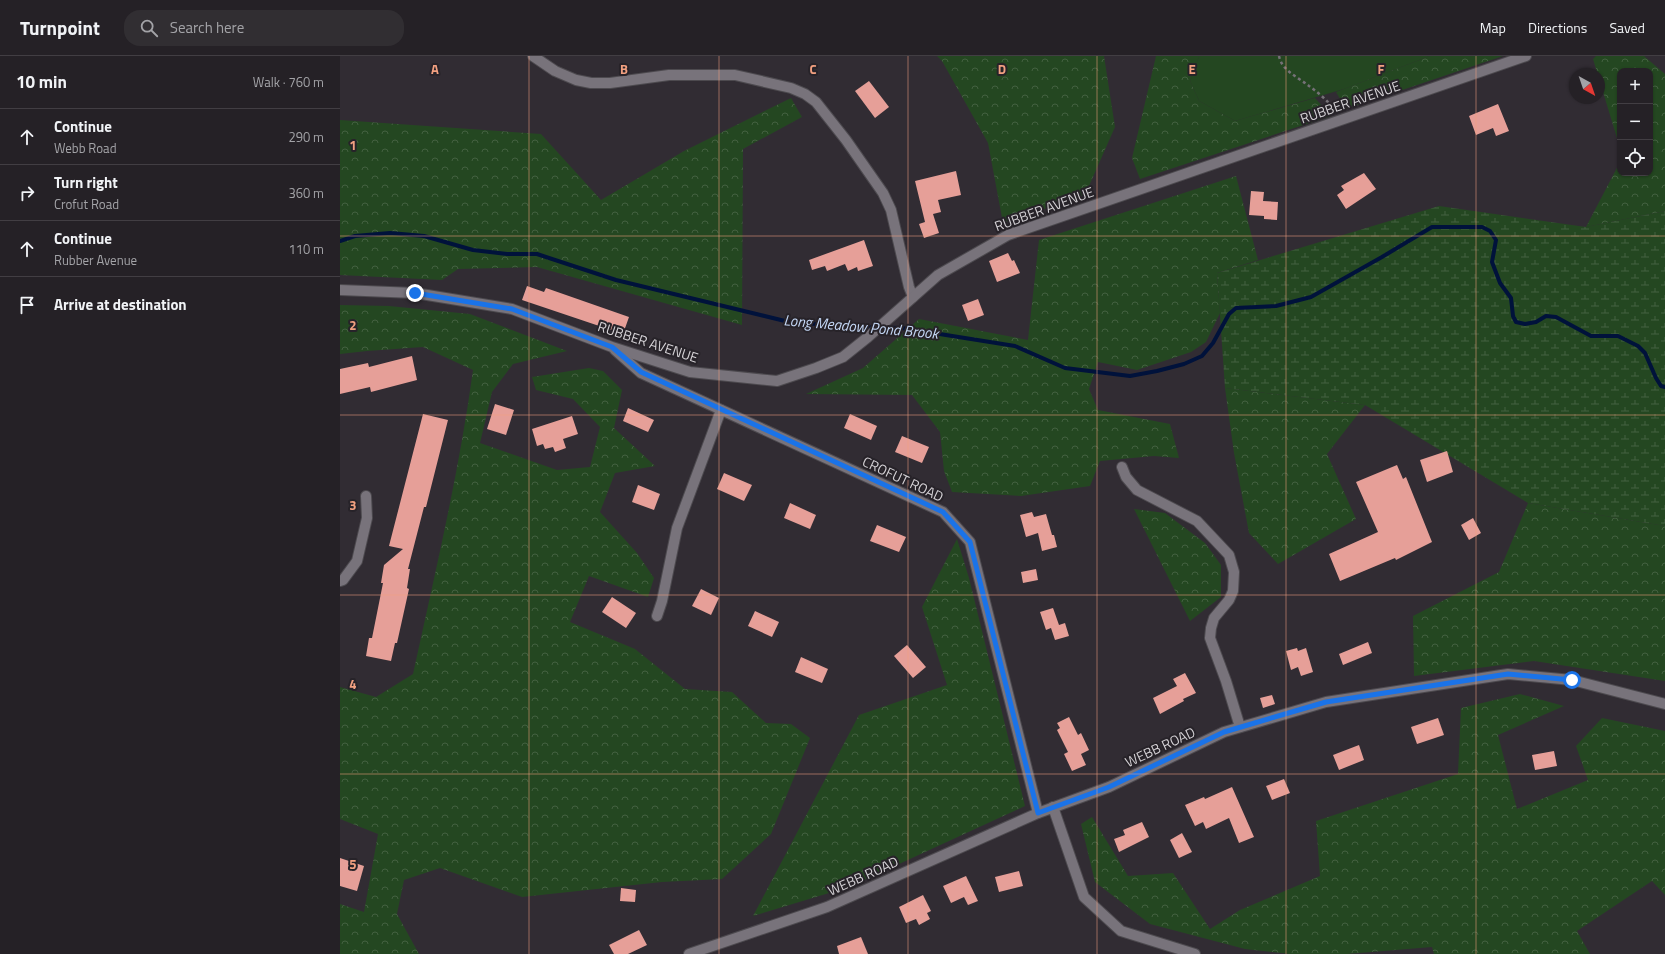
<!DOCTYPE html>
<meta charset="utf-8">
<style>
:root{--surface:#252126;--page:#312e32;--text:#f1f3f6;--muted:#a3a3a7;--line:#423e43}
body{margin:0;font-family:"Titillium Web",sans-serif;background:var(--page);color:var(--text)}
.controls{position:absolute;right:12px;top:12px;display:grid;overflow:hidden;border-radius:8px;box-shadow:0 1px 3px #0004}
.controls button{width:36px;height:36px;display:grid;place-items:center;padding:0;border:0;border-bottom:1px solid var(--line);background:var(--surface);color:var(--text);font:20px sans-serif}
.compass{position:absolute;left:1229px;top:12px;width:36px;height:36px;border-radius:50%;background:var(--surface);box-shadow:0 1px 3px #0004;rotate:140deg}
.stop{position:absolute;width:12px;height:12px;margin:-9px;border:3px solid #1a73e8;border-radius:50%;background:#fff}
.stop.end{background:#1a73e8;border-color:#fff;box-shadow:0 1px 4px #0008}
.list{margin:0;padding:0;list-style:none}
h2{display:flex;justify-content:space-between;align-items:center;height:52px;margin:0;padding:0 16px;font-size:17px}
h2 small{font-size:13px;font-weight:400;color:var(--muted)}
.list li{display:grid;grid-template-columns:26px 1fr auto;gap:12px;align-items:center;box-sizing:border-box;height:56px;padding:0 16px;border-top:1px solid var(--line)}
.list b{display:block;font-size:15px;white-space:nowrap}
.list p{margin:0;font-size:13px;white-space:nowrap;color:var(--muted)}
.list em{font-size:13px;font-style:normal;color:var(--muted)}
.icon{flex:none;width:22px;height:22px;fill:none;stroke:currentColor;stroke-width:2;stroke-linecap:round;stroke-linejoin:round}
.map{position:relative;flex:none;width:1325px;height:898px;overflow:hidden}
header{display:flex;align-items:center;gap:24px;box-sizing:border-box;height:56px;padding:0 20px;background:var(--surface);border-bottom:1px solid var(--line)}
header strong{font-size:19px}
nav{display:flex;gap:22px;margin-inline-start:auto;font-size:14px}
.search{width:280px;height:36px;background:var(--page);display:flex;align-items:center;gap:10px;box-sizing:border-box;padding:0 14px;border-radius:16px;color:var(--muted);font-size:15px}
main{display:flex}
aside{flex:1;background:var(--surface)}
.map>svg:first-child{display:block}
.green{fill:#244721}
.forest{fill:url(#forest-crowns)}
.wetland{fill:url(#wetland-marsh)}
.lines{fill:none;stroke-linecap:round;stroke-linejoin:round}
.stream{stroke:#00123b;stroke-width:4}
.building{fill:#e69f98}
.minor-casing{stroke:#4d4a4f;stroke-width:12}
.path{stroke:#757177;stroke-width:2.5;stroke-dasharray:3 3;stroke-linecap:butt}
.minor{stroke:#78737b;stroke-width:10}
.route{stroke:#1a73e8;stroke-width:5}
.grid{fill:none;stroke:#f2a080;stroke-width:1;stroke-opacity:0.55}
.labels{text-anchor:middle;stroke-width:4;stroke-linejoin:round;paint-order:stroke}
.street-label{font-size:14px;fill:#d4d1d5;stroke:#272329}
.water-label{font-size:15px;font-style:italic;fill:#c5d8f6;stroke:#272329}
.grid-label{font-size:13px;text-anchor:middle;font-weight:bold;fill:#f2a080;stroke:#272329;stroke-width:4;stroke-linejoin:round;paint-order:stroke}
</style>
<header>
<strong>Turnpoint</strong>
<div class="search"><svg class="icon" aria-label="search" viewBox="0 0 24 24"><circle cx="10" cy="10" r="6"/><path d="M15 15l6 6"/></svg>Search here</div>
<nav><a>Map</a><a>Directions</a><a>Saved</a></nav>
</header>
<main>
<aside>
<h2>10 min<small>Walk · 760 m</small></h2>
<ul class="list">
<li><svg class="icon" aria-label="ahead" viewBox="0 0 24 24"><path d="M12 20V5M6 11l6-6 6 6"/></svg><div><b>Continue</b><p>Webb Road</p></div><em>290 m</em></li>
<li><svg class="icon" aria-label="right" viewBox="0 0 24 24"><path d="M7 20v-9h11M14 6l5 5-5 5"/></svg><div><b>Turn right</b><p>Crofut Road</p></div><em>360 m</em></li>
<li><svg class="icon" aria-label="ahead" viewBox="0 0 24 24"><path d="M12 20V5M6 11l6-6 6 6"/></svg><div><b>Continue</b><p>Rubber Avenue</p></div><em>110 m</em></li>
<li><svg class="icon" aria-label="arrive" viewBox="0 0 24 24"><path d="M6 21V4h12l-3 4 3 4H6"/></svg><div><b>Arrive at destination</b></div></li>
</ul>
</aside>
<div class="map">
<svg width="1325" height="898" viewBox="0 0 1325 898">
<defs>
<pattern id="forest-crowns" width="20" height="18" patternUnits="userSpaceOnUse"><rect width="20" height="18" fill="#244721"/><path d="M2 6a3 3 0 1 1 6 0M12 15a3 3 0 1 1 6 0" fill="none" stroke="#436040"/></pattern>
<pattern id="wetland-marsh" width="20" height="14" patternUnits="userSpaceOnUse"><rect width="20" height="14" fill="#244721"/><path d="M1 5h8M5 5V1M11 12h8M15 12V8" fill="none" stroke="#436040"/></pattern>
</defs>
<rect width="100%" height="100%" fill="#312c33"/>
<polygon class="green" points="859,0 1090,0 1004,33 895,65 859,45 850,25"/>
<g class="forest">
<polygon points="597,0 764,0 775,71 745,139 663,167 648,87 602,5"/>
<polygon points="816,0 859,0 850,25 859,45 895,65 975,42 991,60 800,123 792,102"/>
<polygon points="1090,0 1163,0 1006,53 996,36"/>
<polygon points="1256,0 1304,0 1325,18 1325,155 1246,171 1280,106 1280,117 1310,117 1310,15 1280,15 1280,92 1253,3"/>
<polygon points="451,42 462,61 403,93 402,269 197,211 118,213 102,224 0,219 0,64 201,78 261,144 344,95"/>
<polygon points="896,120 918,204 877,217 880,257 866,286 851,296 797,314 758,306 749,333 758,354 830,368 839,402 814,400 760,405 750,430 681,440 612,436 604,415 600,376 572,339 466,338 523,312 579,263 688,284 699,184"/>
<path d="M0,249L49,250L130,258L227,295L173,308L152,336L140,387L217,414L250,411L260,371L233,343L196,334L192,321L249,312L263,315L282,334L274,372L315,410L275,417L260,456L297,497L314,522L308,541L249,520L230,566L295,593L345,633L392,636L426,667L451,668L470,682L431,778L382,823L322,826L182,841L100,812L64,824L57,858L79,898H0V848L24,856L38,778L0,763V631L36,641L73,618C95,517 119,417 133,314L83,291L27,295L0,298Z"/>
<polygon points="885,332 1025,349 987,398 1016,463 938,508 909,477 894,397"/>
<polygon points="1188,447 1325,470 1325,625 1194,605 1074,620 1073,560 1159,516"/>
<polygon points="794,453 825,457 865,487 881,509 881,541 850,565"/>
<polygon points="617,483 629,522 685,750 509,831 413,860 519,659 607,629 582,551"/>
<polygon points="1180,638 1224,650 1158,679 1177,753 1248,724 1236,690 1262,662 1325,675 1325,839 1312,825 1237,875 1250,898 1094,898 1092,891 1007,898 950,898 905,893 810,868 755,826 741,768 752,761 788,820 833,817 870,873 900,854 980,820 976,765 1118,718 1121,652"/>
</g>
<polygon class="wetland" points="1099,150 1246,171 1325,155 1325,470 1188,447 1025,349 885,332 877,217"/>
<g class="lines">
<polyline class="stream" points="0,185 15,180 50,177 84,180 133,194 167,198 197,198 276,224 445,265 507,271 562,272 675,290 725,312 790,320 817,315 844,308 862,300 873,287 889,258 896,252 936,250 971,241 1042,201 1092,171 1142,171 1150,175 1156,184 1152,206 1160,227 1171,242 1173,260 1176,266 1185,268 1196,266 1206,260 1216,261 1251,280 1278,280 1298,290 1305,297 1316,322 1321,330 1325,331"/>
</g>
<g class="building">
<polygon points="529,25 549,51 535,62 515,35"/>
<polygon points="1158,48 1169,75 1156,80 1153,72 1136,79 1129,60"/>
<polygon points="616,115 621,139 598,144 601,156 593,158 599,177 584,182 579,168 585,166 575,125"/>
<polygon points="1024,117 1036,133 1006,153 997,139 1004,134 1001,130"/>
<polygon points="911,135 924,136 923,145 938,146 937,164 924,163 924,160 909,159"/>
<polygon points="524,184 533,210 518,215 517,211 508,215 505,208 487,215 485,210 472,214 469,204"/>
<polygon points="668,197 672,205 674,204 680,217 657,226 649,205"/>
<polygon points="187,230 204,236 206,232 289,261 283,278 182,244"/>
<polygon points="638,243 644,259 628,265 622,249"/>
<polygon points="72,300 77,324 31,336 30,331 0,338 0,313 28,307 29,311"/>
<polygon points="155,348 174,354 166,379 147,373"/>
<polygon points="288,352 314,364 308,376 283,365"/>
<polygon points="83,358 108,364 86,451 84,451 68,513 70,513 67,532 69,533 57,587 55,587 51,605 26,600 29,582 32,582 43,527 41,527 44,509 63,493 49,490"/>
<polygon points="510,358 537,370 531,384 504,372"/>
<polygon points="232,360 238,378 223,383 226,392 215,396 213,391 205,393 203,388 197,390 192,373"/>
<polygon points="562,380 589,391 582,407 555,396"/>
<polygon points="1107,395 1113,416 1087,426 1080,404"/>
<polygon points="1057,409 1063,423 1066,421 1092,486 1056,504 1055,502 1000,525 989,498 1038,476 1016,426"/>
<polygon points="384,417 412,429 404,445 377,433"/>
<polygon points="298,429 320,438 314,454 292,446"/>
<polygon points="450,447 476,459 470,473 444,462"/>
<polygon points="692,456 694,461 706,458 712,479 714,479 717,491 702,495 698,477 686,481 680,459"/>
<polygon points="1133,462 1141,477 1129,484 1121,469"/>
<polygon points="537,469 566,481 559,496 530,485"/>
<polygon points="696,513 698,524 683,527 681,516"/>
<polygon points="361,533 379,542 371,559 352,550"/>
<polygon points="272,541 296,557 286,572 262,556"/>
<polygon points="713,552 719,569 725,567 729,580 715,584 711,572 706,574 700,556"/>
<polygon points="415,555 439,566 432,581 408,570"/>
<polygon points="1028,586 1032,597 1003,609 999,598"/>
<polygon points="567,589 586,611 573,622 554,600"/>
<polygon points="957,592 958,595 966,592 973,616 961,620 958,611 951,614 946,595"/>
<polygon points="461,601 488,613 482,627 455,616"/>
<polygon points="845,617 856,637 843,643 844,645 820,658 813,642 837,630 833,623"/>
<polygon points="932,639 935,648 923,652 920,642"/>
<polygon points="729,661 738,679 741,677 749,694 741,698 746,709 732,715 724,698 728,696 717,674 720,672 717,667"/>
<polygon points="1098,662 1104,679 1077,688 1071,671"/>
<polygon points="1019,689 1024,704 999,714 993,699"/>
<polygon points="1214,695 1217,710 1195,714 1192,699"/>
<polygon points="944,723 950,737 932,744 926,730"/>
<polygon points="892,731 914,781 899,787 889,762 866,773 863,766 855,770 845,749 864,741 865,743"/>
<polygon points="802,766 809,781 779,796 774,783 785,779 783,774"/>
<polygon points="842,777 852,796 839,802 830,784"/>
<polygon points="0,802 24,810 17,835 0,830"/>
<polygon points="679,815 683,830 659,836 655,821"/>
<polygon points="626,820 638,845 628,849 624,841 611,847 603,830"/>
<polygon points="281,832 296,834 295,846 280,845"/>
<polygon points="583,839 591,855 587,857 590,863 579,869 576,863 566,867 559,851"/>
<polygon points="299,874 307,889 288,898 274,898 269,889"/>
<polygon points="521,881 528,898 499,898 497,890"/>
</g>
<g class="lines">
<g class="minor-casing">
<g id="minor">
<polyline points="193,0 215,15 236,24 251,27 270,27 329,19 395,19 451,32 465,38 476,46 506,84 543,137 551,154 569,231 573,241"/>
<polyline points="0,234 75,237 172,253 272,291 350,316 437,325 476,312 503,301 528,281 598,219 668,179 1186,0"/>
<polyline points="275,294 301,317 603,456 630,486 698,757"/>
<polyline points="782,411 786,421 797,434 857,465 889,499 894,516 893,535 889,544 874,562 871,572 870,582 886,625 900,671"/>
<polyline points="0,525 3,524 17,505 27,462 26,440"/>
<polyline points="317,560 322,545 337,472 381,354"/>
<polyline points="713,751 744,841 781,875 855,898"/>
<polyline points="349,898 487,851 698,757 769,731 884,676 986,646 1168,618 1232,624 1325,648"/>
</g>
</g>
<path class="path" d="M939,0C942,15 958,21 969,30C979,37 989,46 996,56"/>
<use href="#minor" class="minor"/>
</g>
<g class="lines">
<polyline class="route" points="75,237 172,253 272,291 301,316 603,456 630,486 698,757 769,731 884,676 986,646 1168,618 1232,624"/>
</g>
<path class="grid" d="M189,0V898M379,0V898M568,0V898M757,0V898M946,0V898M1136,0V898M0,180H1325M0,359H1325M0,539H1325M0,718H1325"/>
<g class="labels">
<g class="street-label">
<text transform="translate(1010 46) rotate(-19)" y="5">RUBBER AVENUE</text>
<text transform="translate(704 153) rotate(-20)" y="5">RUBBER AVENUE</text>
<text transform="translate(308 286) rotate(18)" y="5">RUBBER AVENUE</text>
<text transform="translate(563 423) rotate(25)" y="5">CROFUT ROAD</text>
<text transform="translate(820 691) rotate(-25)" y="5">WEBB ROAD</text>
<text transform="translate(523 820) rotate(-24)" y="5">WEBB ROAD</text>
</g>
<g class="water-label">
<text transform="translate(521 271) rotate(5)" y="5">Long Meadow Pond Brook</text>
</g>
</g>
<g class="grid-label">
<text x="95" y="18">A</text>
<text x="284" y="18">B</text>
<text x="473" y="18">C</text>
<text x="662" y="18">D</text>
<text x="852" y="18">E</text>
<text x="1041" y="18">F</text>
<text x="13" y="94">1</text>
<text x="13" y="274">2</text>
<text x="13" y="454">3</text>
<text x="13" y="633">4</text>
<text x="13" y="813">5</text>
</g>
</svg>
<div class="controls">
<button>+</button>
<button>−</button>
<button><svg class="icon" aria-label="locate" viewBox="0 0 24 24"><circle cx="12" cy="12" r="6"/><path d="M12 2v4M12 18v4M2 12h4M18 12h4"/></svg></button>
</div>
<svg class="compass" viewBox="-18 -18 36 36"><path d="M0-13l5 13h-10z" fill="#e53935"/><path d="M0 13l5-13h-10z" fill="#a3a3a7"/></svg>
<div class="stop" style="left:1232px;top:624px"></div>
<div class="stop end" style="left:75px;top:237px"></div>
</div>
</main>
